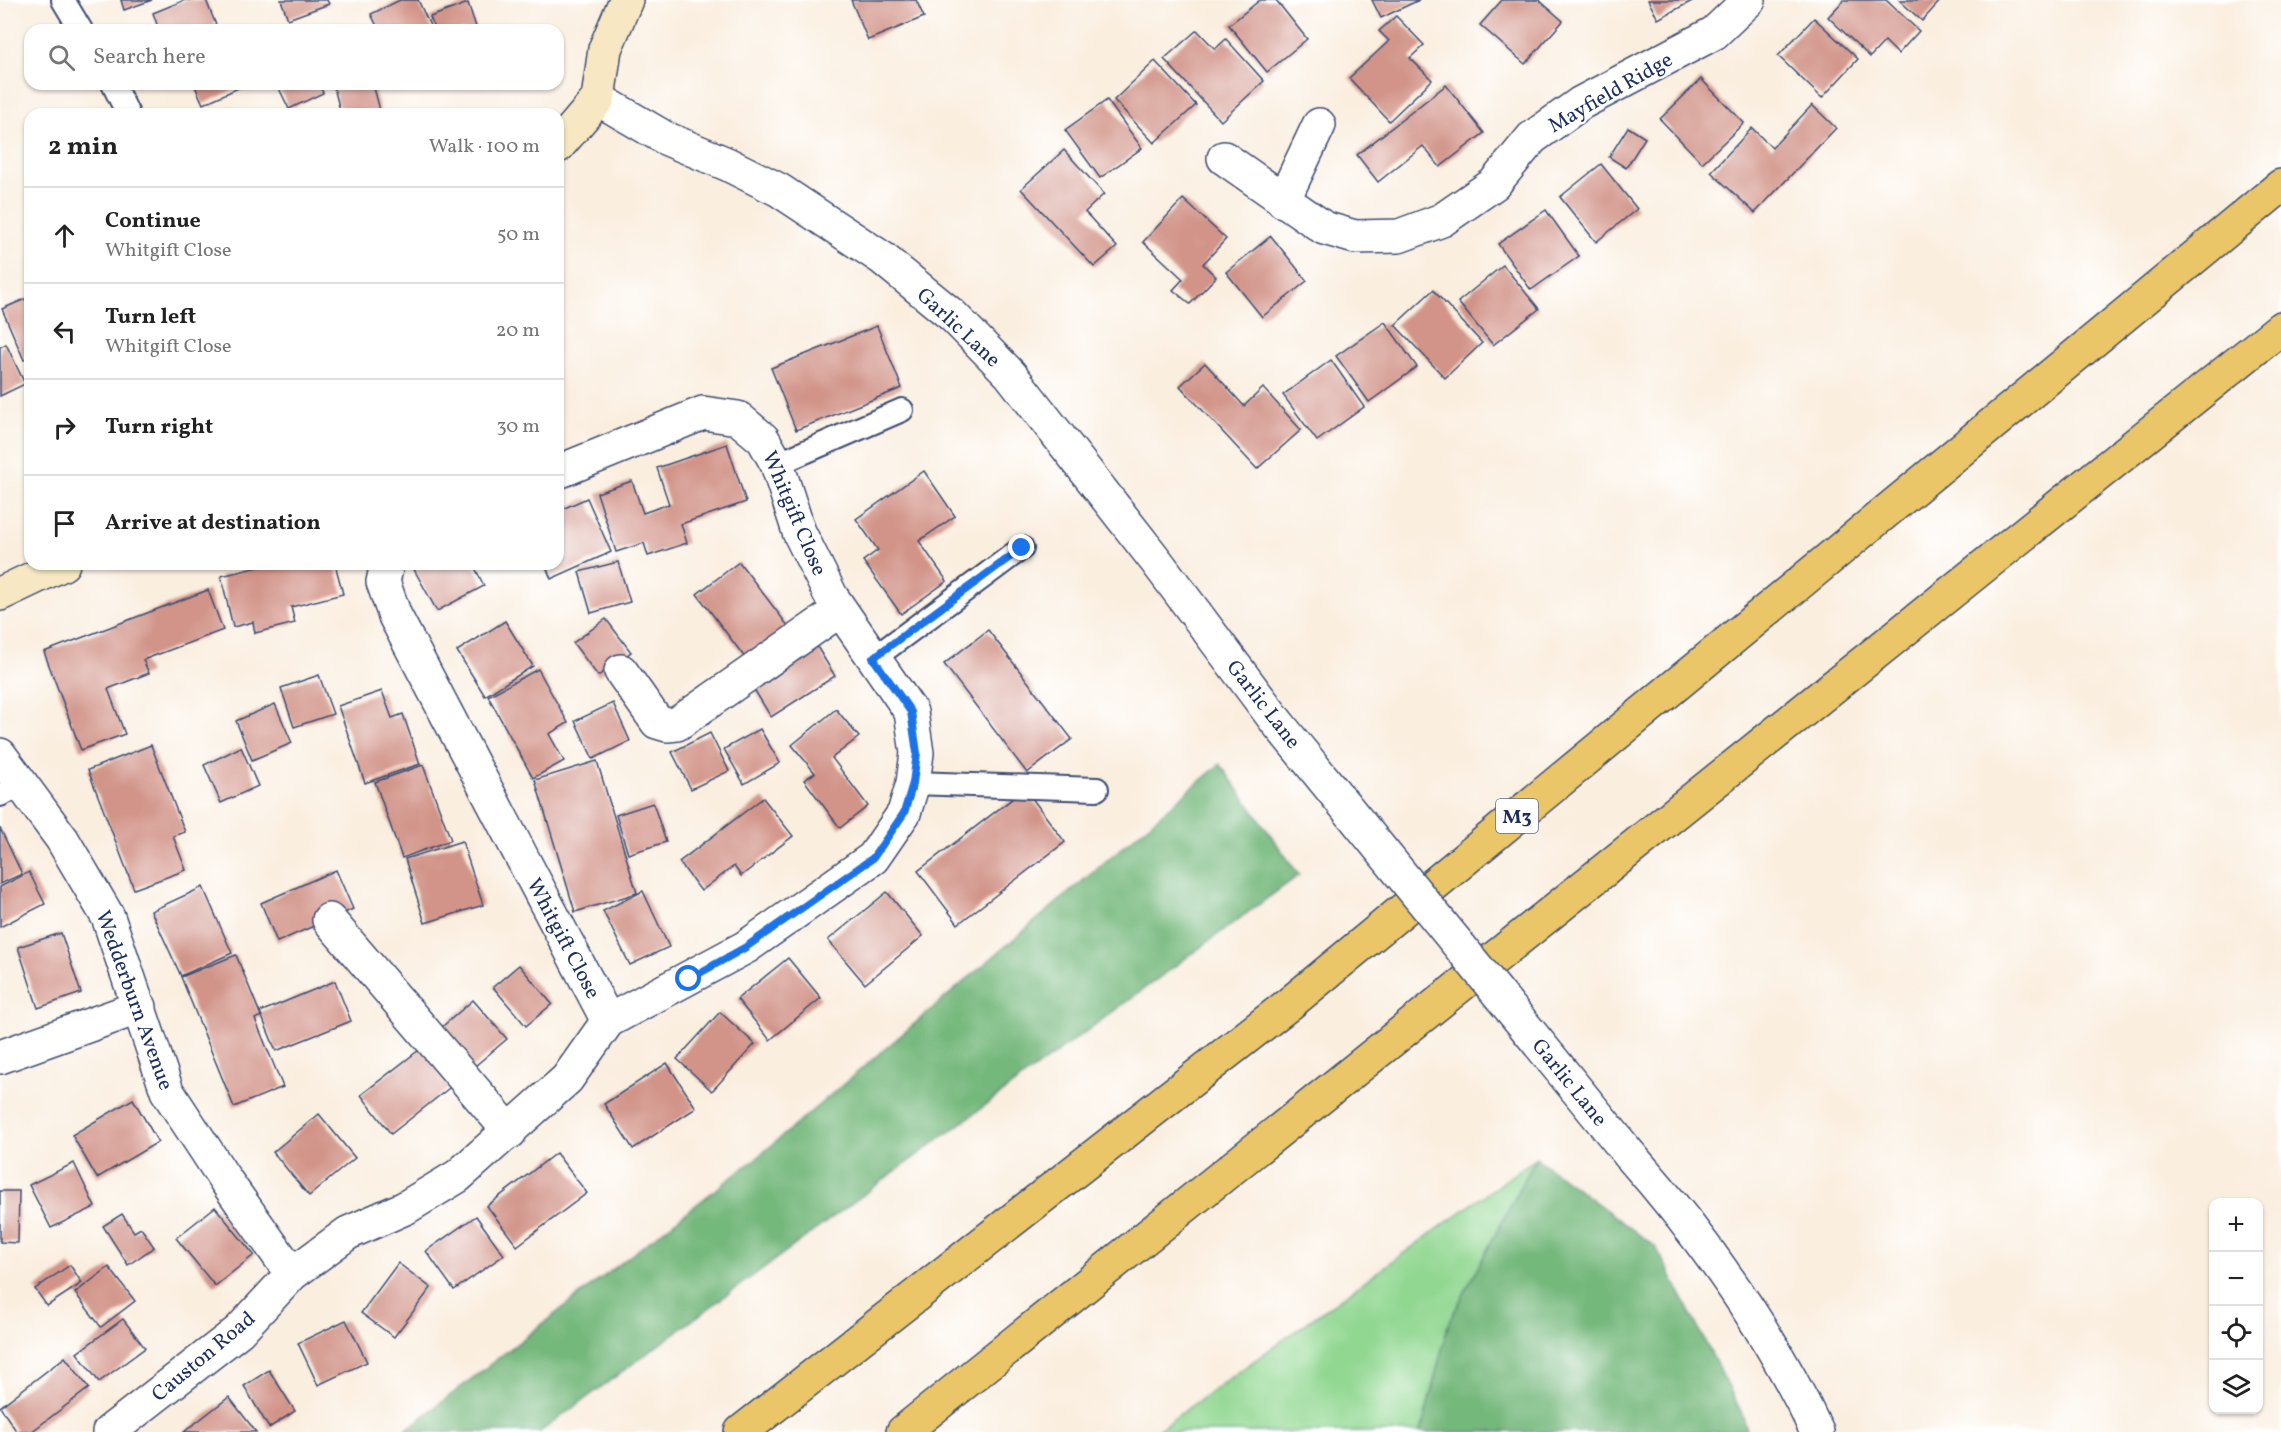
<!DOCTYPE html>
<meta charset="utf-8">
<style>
:root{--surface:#fff;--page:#f2f2f2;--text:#222;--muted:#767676;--line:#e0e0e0}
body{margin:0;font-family:Vollkorn,serif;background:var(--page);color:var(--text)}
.controls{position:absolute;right:18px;bottom:18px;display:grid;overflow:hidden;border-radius:12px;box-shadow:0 2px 4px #0004}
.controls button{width:54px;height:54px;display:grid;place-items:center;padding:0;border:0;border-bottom:2px solid var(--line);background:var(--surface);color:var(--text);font:30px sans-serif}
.stop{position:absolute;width:18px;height:18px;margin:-14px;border:4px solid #1a73e8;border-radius:50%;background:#fff}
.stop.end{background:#1a73e8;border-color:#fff;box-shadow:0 2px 6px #0008}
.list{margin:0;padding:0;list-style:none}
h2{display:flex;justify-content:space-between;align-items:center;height:78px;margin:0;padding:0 24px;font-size:26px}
h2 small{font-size:20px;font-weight:400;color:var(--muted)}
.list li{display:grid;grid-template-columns:39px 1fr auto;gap:18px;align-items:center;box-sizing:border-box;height:96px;padding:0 24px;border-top:2px solid var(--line)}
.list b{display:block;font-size:22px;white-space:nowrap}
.list p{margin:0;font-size:20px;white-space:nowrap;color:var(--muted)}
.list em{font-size:20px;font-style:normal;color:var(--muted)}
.icon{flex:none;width:33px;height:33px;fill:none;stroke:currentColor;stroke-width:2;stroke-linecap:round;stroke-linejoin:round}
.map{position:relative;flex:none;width:2281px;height:1432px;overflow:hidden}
.search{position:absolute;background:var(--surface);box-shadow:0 2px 4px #0004;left:24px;top:24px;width:540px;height:66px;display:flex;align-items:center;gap:15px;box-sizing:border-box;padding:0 21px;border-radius:18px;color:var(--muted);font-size:22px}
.panel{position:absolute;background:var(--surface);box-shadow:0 2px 4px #0004;left:24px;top:108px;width:540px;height:462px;border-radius:18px}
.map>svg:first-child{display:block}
.green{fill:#91d791;stroke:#568378;stroke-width:1.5}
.forest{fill:#74b87b;stroke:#48746c;stroke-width:1.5}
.building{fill:#d29489}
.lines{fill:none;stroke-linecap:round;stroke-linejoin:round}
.lane-casing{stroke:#3c4c71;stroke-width:26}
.street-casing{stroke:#3c4c71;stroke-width:36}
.secondary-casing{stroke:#3c4c71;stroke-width:36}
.highway-casing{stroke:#3c4c71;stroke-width:36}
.lane{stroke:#fff;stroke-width:22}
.street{stroke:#fff;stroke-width:33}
.secondary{stroke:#f7e8c3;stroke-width:33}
.highway{stroke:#eac669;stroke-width:33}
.street-bridge-casing{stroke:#3c4c71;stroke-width:36;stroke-linecap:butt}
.street-bridge{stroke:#fff;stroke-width:33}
.route{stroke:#1a73e8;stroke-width:8}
.labels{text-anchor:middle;stroke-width:4.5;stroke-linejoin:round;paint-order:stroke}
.shield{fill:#fff;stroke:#5f6d8e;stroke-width:1.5}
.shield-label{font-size:20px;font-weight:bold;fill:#1b2f5e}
.street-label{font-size:21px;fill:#1b2f5e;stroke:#fff}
</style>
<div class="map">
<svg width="2281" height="1432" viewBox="0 0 2281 1432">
<rect width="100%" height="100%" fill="#fff"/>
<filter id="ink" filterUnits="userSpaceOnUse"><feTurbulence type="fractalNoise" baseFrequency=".0167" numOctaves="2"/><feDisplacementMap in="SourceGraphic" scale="12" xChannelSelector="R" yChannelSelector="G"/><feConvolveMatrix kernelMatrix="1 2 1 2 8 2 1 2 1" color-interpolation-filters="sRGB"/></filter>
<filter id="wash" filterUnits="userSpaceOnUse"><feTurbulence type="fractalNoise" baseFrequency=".008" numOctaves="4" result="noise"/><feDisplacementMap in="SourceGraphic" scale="24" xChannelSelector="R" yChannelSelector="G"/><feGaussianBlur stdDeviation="1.35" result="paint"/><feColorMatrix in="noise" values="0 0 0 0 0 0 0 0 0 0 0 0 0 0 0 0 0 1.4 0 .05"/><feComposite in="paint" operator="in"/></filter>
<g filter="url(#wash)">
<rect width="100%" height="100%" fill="#faeedf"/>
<polygon class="green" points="1536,1158 1449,1322 1421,1432 1155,1432"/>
<g class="forest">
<polygon points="1220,764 1299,875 540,1432 403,1432 759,1156"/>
<polygon points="1536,1158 1656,1247 1741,1411 1748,1432 1421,1432 1449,1322"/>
</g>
<g id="blocks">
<g class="building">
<polygon points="121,0 152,0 124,10"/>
<polygon points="185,0 206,0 218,30 159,30 153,13"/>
<polygon points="281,0 327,0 329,4 288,19"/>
<polygon points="400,0 418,0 432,30 379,30 371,14"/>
<polygon points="851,0 916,0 924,17 868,40"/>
<polygon points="1260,0 1276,0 1307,39 1267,72 1229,25"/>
<polygon points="1372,0 1419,0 1381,18"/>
<polygon points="1502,0 1539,0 1563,21 1525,64 1480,25"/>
<polygon points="1648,0 1694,0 1658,19"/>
<polygon points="1844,0 1886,0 1919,31 1898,54 1885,41 1870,57 1828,17"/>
<polygon points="1899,0 1941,0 1922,21"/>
<polygon points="468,3 477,30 435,30 430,17"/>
<polygon points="1396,16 1424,45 1410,58 1432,80 1389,121 1349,78 1389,41 1379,31"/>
<polygon points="1814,18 1858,59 1822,98 1778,56"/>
<polygon points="1197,30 1215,49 1226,39 1264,81 1221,121 1164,59"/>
<polygon points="1155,61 1196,105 1154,143 1114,100"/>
<polygon points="1701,79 1744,123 1702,163 1660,119"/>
<polygon points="194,84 247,84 203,104"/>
<polygon points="277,84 319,84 323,93 289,109"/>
<polygon points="333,84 373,84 380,110 366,114 341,114"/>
<polygon points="1446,85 1484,133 1440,167 1423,146 1378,182 1357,155"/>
<polygon points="1107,100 1142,148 1100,178 1065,130"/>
<polygon points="1812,105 1836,128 1755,213 1711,172 1752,128 1772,148"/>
<polygon points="1628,127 1645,138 1626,168 1609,157"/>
<polygon points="1064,150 1104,194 1085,212 1117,247 1094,267 1021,189"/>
<polygon points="1601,164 1637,209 1596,242 1560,197"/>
<polygon points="1183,199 1226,239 1203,264 1216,277 1190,304 1173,290 1183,279 1143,242"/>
<polygon points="1546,210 1579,256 1531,290 1498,244"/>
<polygon points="1271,236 1307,281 1262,317 1226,272"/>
<polygon points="1503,265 1539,309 1493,345 1458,302"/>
<polygon points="1433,290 1482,343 1445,378 1395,325"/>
<polygon points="30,297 30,358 24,360 2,309"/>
<polygon points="1385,322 1417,367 1369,402 1336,356"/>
<polygon points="877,326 902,388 796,430 771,368"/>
<polygon points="6,344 25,384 0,396 0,347"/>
<polygon points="1331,360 1364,407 1317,441 1283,395"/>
<polygon points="1205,363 1244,406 1263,388 1301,430 1257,469 1180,386"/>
<polygon points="727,444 746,502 681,524 687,543 648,556 644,543 616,552 597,493 632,481 643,513 669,504 657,468"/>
<polygon points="924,471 955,516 919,541 947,581 901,614 863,561 878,550 856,519"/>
<polygon points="587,498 611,552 551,579 545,564 558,564 558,511"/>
<polygon points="618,562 630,602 591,613 579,572"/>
<polygon points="739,562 795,635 752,667 697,594"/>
<polygon points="271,564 335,564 343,594 291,607 295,623 255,633 253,622 233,627 221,576"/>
<polygon points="411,564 473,564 484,586 437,611"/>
<polygon points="208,590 223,630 143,660 149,673 108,689 125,734 81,750 44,652"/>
<polygon points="606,619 631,652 598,676 573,643"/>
<polygon points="505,621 533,666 485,696 457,651"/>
<polygon points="988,630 1072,739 1027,773 944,664"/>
<polygon points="816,645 835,676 771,717 752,686"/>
<polygon points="538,669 568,723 549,734 564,761 533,778 488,696"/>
<polygon points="319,675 333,714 294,727 281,688"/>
<polygon points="382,691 392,718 403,714 420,764 365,783 338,706"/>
<polygon points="613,703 630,741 593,759 575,721"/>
<polygon points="275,704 292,743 252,760 236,721"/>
<polygon points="836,709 859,737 832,758 868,806 840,828 804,780 815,773 792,745"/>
<polygon points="760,729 780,763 744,784 724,749"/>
<polygon points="710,733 729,771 691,789 672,752"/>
<polygon points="151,745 185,832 173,836 186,870 134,889 88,770"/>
<polygon points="241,747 258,786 221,803 204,765"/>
<polygon points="597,761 637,893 575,912 535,780"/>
<polygon points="423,765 451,840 402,858 375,782"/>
<polygon points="1025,789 1065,842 958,924 918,871"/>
<polygon points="763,798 793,836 741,876 734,866 701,891 679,862"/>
<polygon points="653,803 666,842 628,854 616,815"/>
<polygon points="0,828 22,874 0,884"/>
<polygon points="462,841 483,905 425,923 405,859"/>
<polygon points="336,870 353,909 277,942 261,903"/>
<polygon points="29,872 45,904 0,927 0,887"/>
<polygon points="203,887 232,953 181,976 151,911"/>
<polygon points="643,891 669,947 630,965 603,911"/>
<polygon points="887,892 923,936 865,984 828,940"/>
<polygon points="61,933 81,993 38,1008 18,947"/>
<polygon points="236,955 261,1016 255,1019 283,1087 234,1107 181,977"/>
<polygon points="788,958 821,998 770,1040 737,999"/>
<polygon points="519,965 552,1004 526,1026 493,987"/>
<polygon points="335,981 351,1021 276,1051 260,1012"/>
<polygon points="473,1000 507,1039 469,1071 436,1032"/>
<polygon points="720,1012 755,1044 712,1091 677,1059"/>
<polygon points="428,1043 458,1081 391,1134 361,1095"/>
<polygon points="667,1063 696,1108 633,1149 604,1104"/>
<polygon points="133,1099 158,1142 97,1178 72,1135"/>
<polygon points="319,1114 355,1158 309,1196 273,1152"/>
<polygon points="556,1153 587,1193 517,1246 487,1206"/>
<polygon points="74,1163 95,1207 51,1228 29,1185"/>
<polygon points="0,1191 19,1191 18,1243 0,1242"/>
<polygon points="215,1207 254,1255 215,1286 176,1238"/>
<polygon points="122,1214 134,1232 141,1228 154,1247 128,1265 103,1226"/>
<polygon points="476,1216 504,1255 454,1290 426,1251"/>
<polygon points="398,1263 431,1288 394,1337 361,1313"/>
<polygon points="70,1265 82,1283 47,1306 35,1289"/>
<polygon points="109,1267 135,1301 101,1327 75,1293"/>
<polygon points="123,1319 145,1348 99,1382 77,1353"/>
<polygon points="346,1320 367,1362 318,1385 298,1343"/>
<polygon points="65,1357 89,1388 31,1432 17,1432 0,1407"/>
<polygon points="269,1370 295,1411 269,1428 244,1386"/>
<polygon points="229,1397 256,1432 184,1432"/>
</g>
</g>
</g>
<g filter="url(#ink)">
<use href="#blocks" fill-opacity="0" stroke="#3c4c71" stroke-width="1.5"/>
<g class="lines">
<g class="lane-casing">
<g id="lane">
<polyline points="63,0 81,30"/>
<polyline points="113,84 128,114"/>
<polyline points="777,464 902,410"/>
<polyline points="874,658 1022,548"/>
<polyline points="913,783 1097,789"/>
<polyline points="0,795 22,785"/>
</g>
</g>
<g class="street-casing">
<g id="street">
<polyline points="598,99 665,138 727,164 779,190 882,258 953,316 1010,374 1157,562 1276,721"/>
<polyline points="1224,158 1324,228 1355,237 1399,236 1442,220 1494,184 1532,138 1581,103 1714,33 1749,0"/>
<polyline points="1283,201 1319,125"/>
<polyline points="387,564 383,582 395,616 608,1021"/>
<polyline points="621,671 657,722 667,725 677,724 840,610"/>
<polyline points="0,755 62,839 108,917 167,1091 226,1181 292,1274"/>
<polyline points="329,920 510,1132"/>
<polyline points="0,1057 140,1007"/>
<path d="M1629,1154C1703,1238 1770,1331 1817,1432"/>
<polyline points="109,1432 239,1331 292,1274 348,1233 405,1208 458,1176 567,1079 608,1021 746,947 873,858 904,813 913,783 917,753 911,712 831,596 799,532 777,464 763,439 738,418 703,413 558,472"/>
</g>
</g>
<g class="secondary-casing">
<g id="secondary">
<polyline points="558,146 598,99 605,49 626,0"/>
<polyline points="0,594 63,564"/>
</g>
</g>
<g class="highway-casing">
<g id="highway">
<polyline points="741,1432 1289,1004 2281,186"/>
<polyline points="903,1432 2281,328"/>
</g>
</g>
<use href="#lane" class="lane"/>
<use href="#street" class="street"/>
<use href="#secondary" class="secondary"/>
<use href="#highway" class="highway"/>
<g class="street-bridge-casing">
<polyline id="street-bridge" points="1276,721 1629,1154"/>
</g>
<use href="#street-bridge" class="street-bridge"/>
</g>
</g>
<g class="lines" filter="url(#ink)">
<polyline class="route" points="689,979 746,947 873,858 904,813 913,783 917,753 911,712 873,658 1022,548"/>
</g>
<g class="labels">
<rect class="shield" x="1496" y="799" width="42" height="34" rx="4.5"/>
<g class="shield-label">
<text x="1517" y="823">M3</text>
</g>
<g class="street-label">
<text transform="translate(1610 92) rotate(-30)" y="7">Mayfield Ridge</text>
<text transform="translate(959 327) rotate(43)" y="7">Garlic Lane</text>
<text transform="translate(795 513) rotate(67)" y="7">Whitgift Close</text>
<text transform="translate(1264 704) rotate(52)" y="7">Garlic Lane</text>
<text transform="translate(564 938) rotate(62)" y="7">Whitgift Close</text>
<text transform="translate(135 1000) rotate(70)" y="7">Wedderburn Avenue</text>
<text transform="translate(1570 1082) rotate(51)" y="7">Garlic Lane</text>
<text transform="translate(203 1356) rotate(-40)" y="7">Causton Road</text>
</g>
</g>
</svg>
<div class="controls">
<button>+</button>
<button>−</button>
<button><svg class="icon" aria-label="locate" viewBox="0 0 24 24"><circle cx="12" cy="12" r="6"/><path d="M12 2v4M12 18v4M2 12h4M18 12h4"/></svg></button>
<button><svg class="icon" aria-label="layers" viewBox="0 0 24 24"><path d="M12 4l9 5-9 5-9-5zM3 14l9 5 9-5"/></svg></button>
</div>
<div class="stop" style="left:689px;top:979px"></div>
<div class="stop end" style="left:1022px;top:548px"></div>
<div class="search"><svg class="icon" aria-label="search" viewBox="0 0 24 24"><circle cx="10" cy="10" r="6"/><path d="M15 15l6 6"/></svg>Search here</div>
<section class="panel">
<h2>2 min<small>Walk · 100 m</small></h2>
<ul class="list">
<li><svg class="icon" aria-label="ahead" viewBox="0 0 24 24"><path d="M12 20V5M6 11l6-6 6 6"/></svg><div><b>Continue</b><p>Whitgift Close</p></div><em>50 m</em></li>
<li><svg class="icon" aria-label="left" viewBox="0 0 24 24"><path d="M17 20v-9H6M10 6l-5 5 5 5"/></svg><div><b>Turn left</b><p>Whitgift Close</p></div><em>20 m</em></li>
<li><svg class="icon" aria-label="right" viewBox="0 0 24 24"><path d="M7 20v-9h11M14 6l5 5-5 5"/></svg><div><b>Turn right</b></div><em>30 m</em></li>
<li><svg class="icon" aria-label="arrive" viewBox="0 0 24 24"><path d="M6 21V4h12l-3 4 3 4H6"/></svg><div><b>Arrive at destination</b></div></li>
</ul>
</section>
</div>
